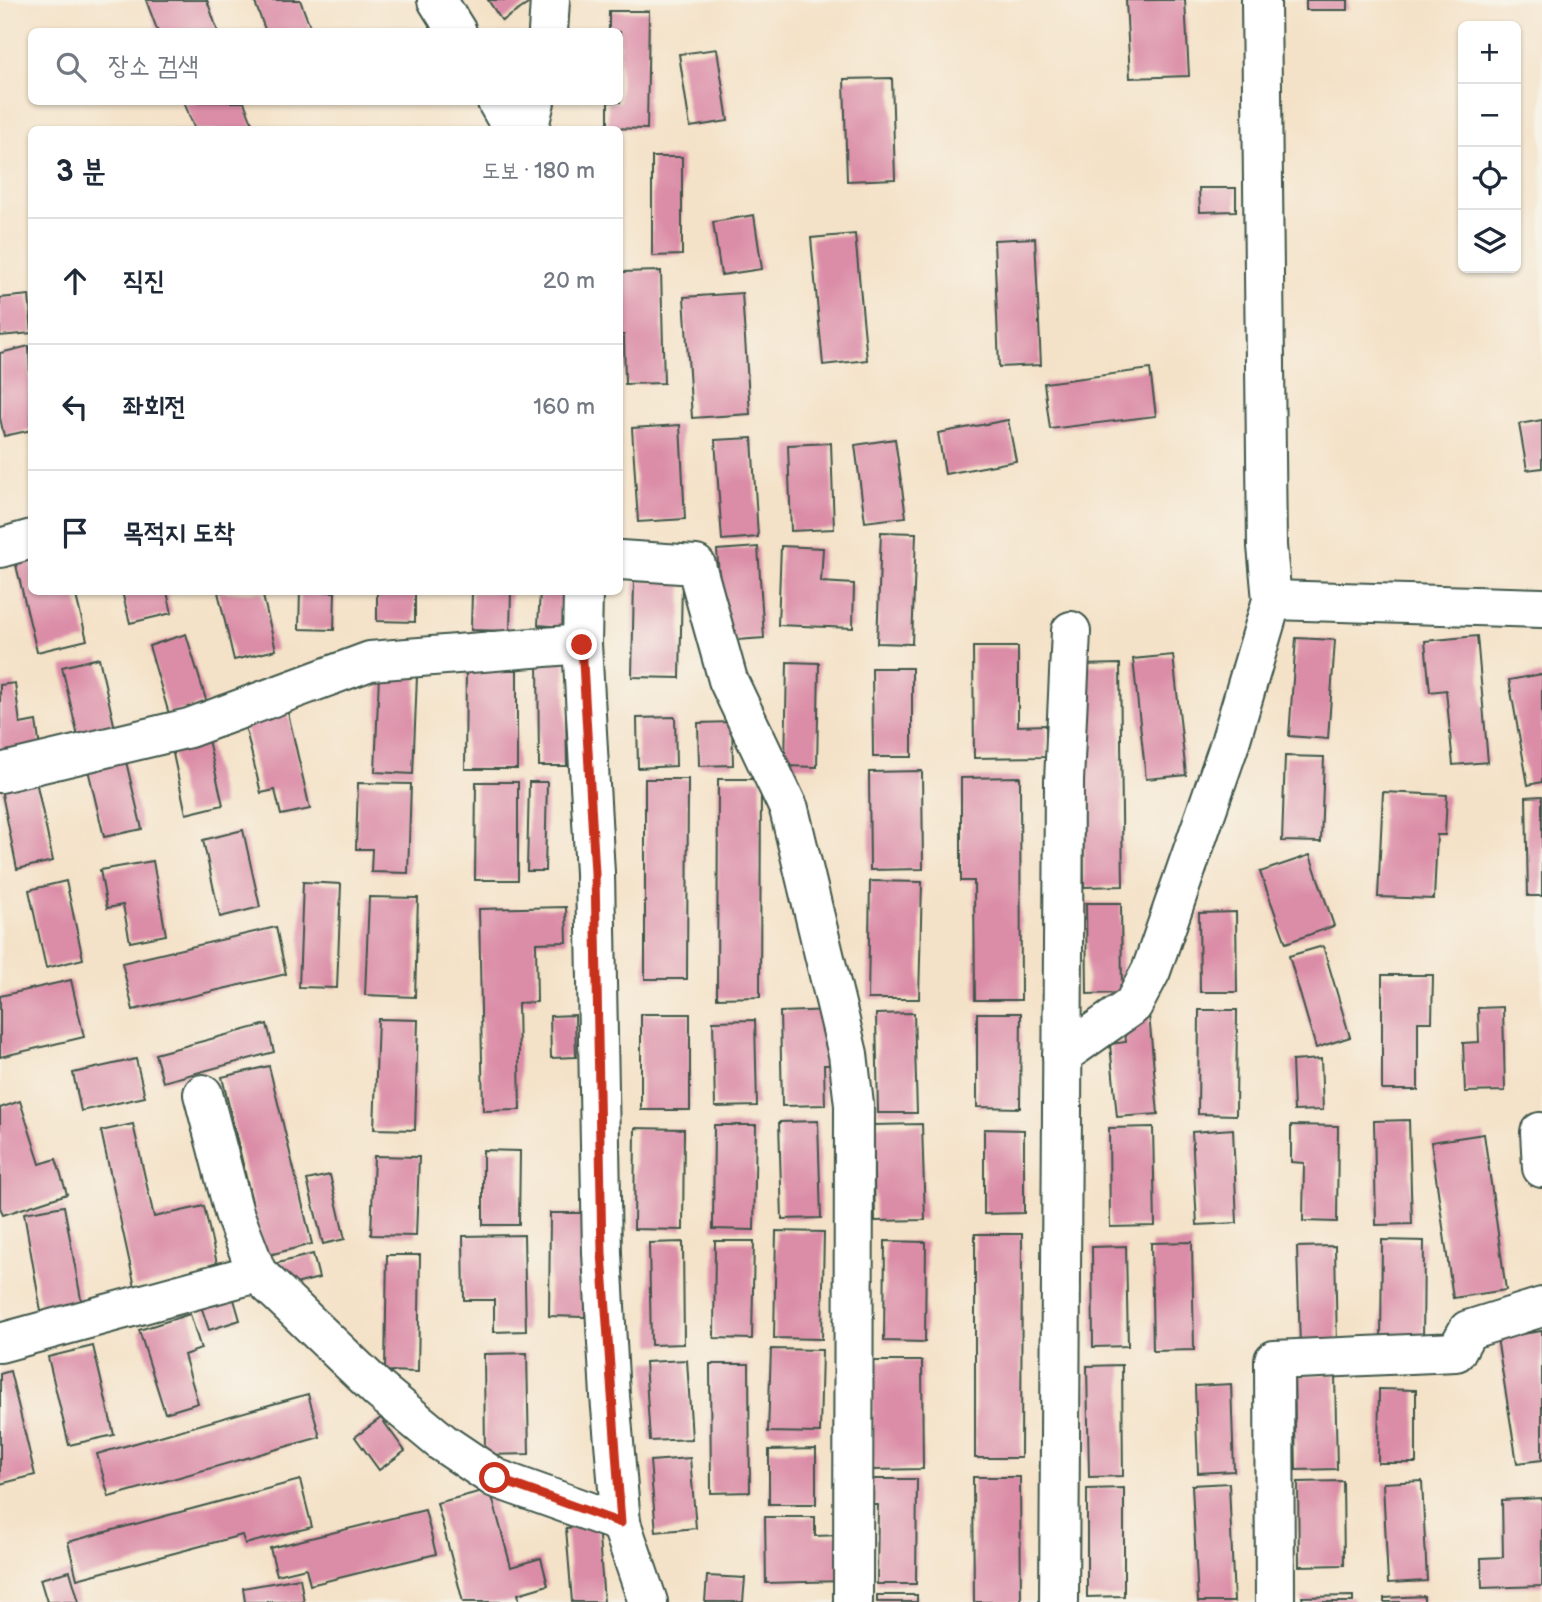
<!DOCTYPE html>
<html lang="ko">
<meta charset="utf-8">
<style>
:root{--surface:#fff;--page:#f2f2f3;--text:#1f2937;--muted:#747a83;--line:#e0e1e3}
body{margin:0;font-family:"Balsamiq Sans","Poor Story",sans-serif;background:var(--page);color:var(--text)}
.controls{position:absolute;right:21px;top:21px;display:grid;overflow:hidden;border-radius:10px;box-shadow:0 2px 5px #0004}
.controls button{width:63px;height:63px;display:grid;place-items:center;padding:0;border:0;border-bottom:2px solid var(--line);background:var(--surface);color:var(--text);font:35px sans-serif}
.stop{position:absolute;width:21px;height:21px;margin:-16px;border:5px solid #c8321e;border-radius:50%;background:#fff}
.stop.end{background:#c8321e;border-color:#fff;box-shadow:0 2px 7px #0008}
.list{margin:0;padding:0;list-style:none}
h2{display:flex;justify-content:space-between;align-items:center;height:91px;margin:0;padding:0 28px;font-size:30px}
h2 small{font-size:23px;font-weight:400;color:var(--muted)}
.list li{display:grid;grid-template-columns:46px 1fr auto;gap:21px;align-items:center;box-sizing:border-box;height:126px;padding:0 28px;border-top:2px solid var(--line)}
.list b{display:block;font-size:26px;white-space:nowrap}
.list em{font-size:23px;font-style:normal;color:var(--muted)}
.icon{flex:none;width:38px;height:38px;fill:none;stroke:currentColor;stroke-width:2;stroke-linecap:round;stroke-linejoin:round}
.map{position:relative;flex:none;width:1542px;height:1602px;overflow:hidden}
.search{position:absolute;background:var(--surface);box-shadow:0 2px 5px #0004;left:28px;top:28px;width:595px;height:77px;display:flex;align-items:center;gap:18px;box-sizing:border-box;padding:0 24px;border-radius:10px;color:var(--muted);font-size:26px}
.panel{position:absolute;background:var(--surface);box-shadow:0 2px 5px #0004;left:28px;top:126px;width:595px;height:469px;border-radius:10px}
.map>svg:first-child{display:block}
.building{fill:#db8da7}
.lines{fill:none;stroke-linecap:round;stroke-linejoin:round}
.minor-casing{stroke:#3f564a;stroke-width:42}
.minor{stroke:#fff;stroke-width:38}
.route{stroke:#c8321e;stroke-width:9}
</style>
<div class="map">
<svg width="1542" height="1602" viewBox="0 0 1542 1602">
<rect width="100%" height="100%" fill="#f7f3e8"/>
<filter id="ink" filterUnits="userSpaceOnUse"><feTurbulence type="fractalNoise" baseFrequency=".0143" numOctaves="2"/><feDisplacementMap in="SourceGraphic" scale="14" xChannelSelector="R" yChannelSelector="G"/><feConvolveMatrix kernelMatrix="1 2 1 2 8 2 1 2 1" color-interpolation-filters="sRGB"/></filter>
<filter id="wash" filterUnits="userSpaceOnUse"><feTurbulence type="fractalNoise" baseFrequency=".00686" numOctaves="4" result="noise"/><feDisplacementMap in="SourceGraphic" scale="28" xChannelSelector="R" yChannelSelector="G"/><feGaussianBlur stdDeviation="1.57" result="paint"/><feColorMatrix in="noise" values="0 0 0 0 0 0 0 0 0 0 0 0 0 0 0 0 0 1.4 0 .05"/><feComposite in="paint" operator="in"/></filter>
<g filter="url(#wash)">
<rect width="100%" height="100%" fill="#f4e2c8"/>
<g id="blocks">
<g class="building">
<polygon points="146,0 207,0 218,32 158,32"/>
<polygon points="254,0 300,0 312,32 266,32"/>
<polygon points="488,0 534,0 502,21"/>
<polygon points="1126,0 1185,0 1189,76 1130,78"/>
<rect x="1306" y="0" width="42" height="10"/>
<polygon points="609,11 649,11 647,129 608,128 608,102 620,102 620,32 609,32"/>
<polygon points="717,49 728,121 690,127 679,54"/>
<polygon points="892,78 895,179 847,181 844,79"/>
<polygon points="184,102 244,102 255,130 195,130"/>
<polygon points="652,157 682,157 682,255 652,256"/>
<polygon points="1199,188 1236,188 1236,211 1200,212"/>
<polygon points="754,215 762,269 721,275 713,222"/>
<polygon points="855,234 867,360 823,365 811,238"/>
<polygon points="1035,238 1041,365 999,367 994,240"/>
<polygon points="661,271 664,383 625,384 624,335 620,335 620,272"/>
<polygon points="742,293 750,414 692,418 684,297"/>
<polygon points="29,295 32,333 0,336 0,298"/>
<polygon points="29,346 32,430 4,436 0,418 0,353"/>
<polygon points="1150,369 1156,416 1050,429 1044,383"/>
<polygon points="1008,420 1016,461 945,474 938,433"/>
<polygon points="1542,420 1542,468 1527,470 1519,424"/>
<polygon points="680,425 685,519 638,522 632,428"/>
<polygon points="752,438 758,537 722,540 715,440"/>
<polygon points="895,439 906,517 865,522 855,445"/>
<polygon points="831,443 834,529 791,531 788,445"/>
<polygon points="881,532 916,533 912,644 877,643"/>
<polygon points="781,546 823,548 821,582 854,584 853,628 778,625"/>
<polygon points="758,547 764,638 724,641 717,550"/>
<polygon points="32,557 32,592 75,592 87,640 37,652 15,561"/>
<polygon points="634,581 682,582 680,678 632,677"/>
<polygon points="122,592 167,592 172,613 130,623"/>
<polygon points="218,592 262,592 276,650 234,660"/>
<polygon points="300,592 335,592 334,630 299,629"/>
<polygon points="377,592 415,592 415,622 377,621"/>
<polygon points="472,592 511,592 510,631 471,630"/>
<polygon points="540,592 565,592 563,627 538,625"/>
<polygon points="186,634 207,703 169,714 149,646"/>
<polygon points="1477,636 1488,762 1453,765 1446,690 1430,692 1425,641"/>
<polygon points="1296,638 1335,640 1328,739 1289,736"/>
<polygon points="973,647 1018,647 1018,726 1046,725 1046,757 974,758"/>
<polygon points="1173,655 1186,775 1146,779 1133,659"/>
<polygon points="565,656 567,766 539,766 538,657"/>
<polygon points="99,658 116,733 79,741 62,667"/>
<polygon points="787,662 819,663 817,767 785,766"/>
<polygon points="1120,664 1123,886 1084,887 1081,665"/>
<polygon points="872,668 912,668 912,757 873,757"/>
<polygon points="466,669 517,670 517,769 465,769"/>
<polygon points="1542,674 1542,782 1528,785 1509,680"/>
<polygon points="379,675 417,676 413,774 375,772"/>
<polygon points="15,683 20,724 36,721 40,748 0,753 0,685"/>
<polygon points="286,704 310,809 281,815 275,790 261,793 242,713"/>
<polygon points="675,717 676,766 638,768 637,718"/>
<polygon points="732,722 733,765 699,766 698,723"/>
<polygon points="208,740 223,805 186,814 172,749"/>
<polygon points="124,753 142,829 104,837 86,761"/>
<polygon points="1285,756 1324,757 1321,842 1282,841"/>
<polygon points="922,771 923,869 870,870 869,772"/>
<polygon points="35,776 53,861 17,869 0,784"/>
<polygon points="1020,777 1021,1000 975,1000 974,881 961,881 961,778"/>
<polygon points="645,779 688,779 687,979 645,979"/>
<polygon points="718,779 761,779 760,997 717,998"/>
<polygon points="476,782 518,782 518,880 475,880"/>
<polygon points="529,782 547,782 545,871 527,871"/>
<polygon points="358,783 411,784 408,873 371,872 372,849 356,849"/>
<polygon points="1383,792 1447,795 1445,835 1437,835 1434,899 1378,897"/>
<polygon points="1542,796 1542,896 1528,896 1526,797"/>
<polygon points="243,830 260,907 220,917 203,840"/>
<polygon points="1310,855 1334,926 1286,943 1260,872"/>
<polygon points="153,861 166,935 130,942 123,905 107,908 100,870"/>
<polygon points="66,881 83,959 46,968 29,890"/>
<polygon points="870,881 922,882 919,999 868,999"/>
<polygon points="303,882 341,884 337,988 299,987"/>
<polygon points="369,897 418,898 415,997 365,995"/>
<polygon points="1086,903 1121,903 1122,993 1087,994"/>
<polygon points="566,907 567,942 536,943 537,1002 518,1003 520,1110 483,1111 479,909"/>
<polygon points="1236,912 1237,992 1200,992 1199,913"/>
<polygon points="276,927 286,974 133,1010 122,963"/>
<polygon points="1323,946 1350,1037 1316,1048 1289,956"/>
<polygon points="1382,975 1433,975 1432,1022 1418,1022 1418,1090 1382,1090"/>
<polygon points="71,980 84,1037 0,1057 0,996"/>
<polygon points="1503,1007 1505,1091 1465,1092 1463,1043 1479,1042 1478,1008"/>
<polygon points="833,1010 834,1065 824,1065 825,1105 782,1106 780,1012"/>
<polygon points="1199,1010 1237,1010 1236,1115 1198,1114"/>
<polygon points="914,1013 917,1113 878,1113 876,1014"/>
<polygon points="977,1013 1021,1013 1020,1108 977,1107"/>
<rect x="641" y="1014" width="49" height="96"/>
<polygon points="1149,1014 1158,1114 1117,1117 1110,1044 1126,1042 1124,1017"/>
<polygon points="575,1015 576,1057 551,1058 550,1016"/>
<polygon points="378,1019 418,1020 415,1130 374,1129"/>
<polygon points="755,1020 757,1106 715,1107 713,1021"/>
<polygon points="267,1024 274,1052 163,1082 155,1054"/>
<polygon points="136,1059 145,1097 81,1111 73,1073"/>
<polygon points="1321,1059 1323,1110 1294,1111 1292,1061"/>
<polygon points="269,1066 312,1244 265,1256 222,1077"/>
<polygon points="20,1101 40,1164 56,1159 67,1194 3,1215 0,1207 0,1108"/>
<polygon points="1409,1120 1412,1224 1376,1225 1374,1121"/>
<polygon points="818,1121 821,1218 782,1219 779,1122"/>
<polygon points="133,1124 154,1217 204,1206 218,1268 135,1287 101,1131"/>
<polygon points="922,1124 925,1220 875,1221 873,1125"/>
<polygon points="714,1125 756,1125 754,1230 713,1229"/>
<polygon points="1291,1125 1338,1126 1337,1222 1303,1221 1304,1163 1291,1162"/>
<polygon points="1153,1127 1155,1226 1110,1227 1109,1128"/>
<polygon points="635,1128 684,1129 683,1230 634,1229"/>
<polygon points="984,1129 1024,1130 1024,1213 984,1214"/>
<polygon points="1233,1129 1237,1223 1197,1225 1192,1132"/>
<polygon points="1484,1134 1506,1290 1453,1298 1431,1142"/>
<polygon points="483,1150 520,1151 519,1225 483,1225"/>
<polygon points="374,1156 419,1157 416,1236 371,1235"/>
<polygon points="330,1175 345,1239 323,1244 307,1180"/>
<polygon points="64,1206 83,1310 42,1317 24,1213"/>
<polygon points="550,1213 588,1213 585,1317 549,1316"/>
<polygon points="776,1231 824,1232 822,1339 774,1338"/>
<polygon points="975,1234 1022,1234 1021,1458 975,1458"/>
<polygon points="524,1235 526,1331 494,1332 494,1300 464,1300 463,1236"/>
<polygon points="1382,1240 1424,1241 1423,1345 1381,1344"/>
<polygon points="715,1241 754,1241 752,1339 714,1338"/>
<polygon points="885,1241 926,1242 925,1342 884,1341"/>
<polygon points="683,1242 684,1344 651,1345 649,1243"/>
<polygon points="1192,1242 1194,1350 1153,1351 1151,1243"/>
<polygon points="1126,1246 1128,1346 1093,1347 1092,1247"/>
<polygon points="1335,1246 1337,1346 1300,1347 1297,1247"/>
<polygon points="313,1254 319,1278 280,1288 274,1264"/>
<polygon points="387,1255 420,1255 418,1372 385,1371"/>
<polygon points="233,1296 240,1320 209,1330 201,1306"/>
<polygon points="190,1314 201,1349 184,1355 198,1403 165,1413 139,1330"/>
<polygon points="1542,1331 1542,1460 1517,1463 1497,1338"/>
<polygon points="93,1346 114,1435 69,1445 48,1357"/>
<polygon points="771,1349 822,1350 820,1433 768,1432"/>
<polygon points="527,1353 529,1454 485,1455 484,1354"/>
<polygon points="687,1360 692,1439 650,1441 645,1362"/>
<polygon points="873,1361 922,1361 923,1469 873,1470"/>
<polygon points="710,1364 749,1364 750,1492 711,1493"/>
<polygon points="1122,1365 1123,1476 1089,1477 1087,1366"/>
<polygon points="10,1371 35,1475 0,1484 0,1374"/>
<polygon points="1335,1374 1337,1469 1296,1470 1294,1375"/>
<polygon points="1231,1384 1234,1471 1198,1473 1195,1386"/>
<polygon points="1379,1389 1416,1390 1416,1463 1378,1463"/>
<polygon points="308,1394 320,1437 109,1497 97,1454"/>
<polygon points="381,1418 405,1451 379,1470 355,1437"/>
<polygon points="816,1449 816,1504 769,1504 769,1450"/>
<polygon points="690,1458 696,1528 656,1532 650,1461"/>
<polygon points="973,1477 1020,1477 1021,1602 974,1602"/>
<polygon points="861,1479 917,1479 916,1584 877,1584 878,1505 861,1505"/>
<polygon points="300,1480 312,1527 245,1544 242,1535 77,1579 68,1542"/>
<polygon points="1343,1481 1344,1565 1299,1566 1298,1482"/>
<polygon points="1422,1481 1427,1581 1388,1583 1383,1483"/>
<polygon points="1229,1483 1234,1602 1198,1602 1192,1485"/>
<polygon points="1124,1488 1124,1596 1087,1597 1087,1489"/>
<polygon points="490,1489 511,1567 541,1558 548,1585 518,1594 520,1602 463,1602 437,1503"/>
<polygon points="1542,1498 1542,1586 1482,1588 1481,1558 1503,1557 1502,1500"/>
<polygon points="425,1510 436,1554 310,1585 306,1568 277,1575 270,1548"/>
<polygon points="765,1517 815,1517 815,1536 843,1535 844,1581 766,1583"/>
<polygon points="598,1525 604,1602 572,1602 566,1528"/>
<polygon points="70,1571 79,1602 47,1602 40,1579"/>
<polygon points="707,1576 745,1578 743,1602 705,1602"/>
<polygon points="300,1578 304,1602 245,1602 243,1588"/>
<rect x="877" y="1595" width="40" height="7"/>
<polygon points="1353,1596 1353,1602 1303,1602 1302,1597"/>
<polygon points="1424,1596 1424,1602 1384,1602 1384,1598"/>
</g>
</g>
</g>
<g filter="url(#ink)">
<use href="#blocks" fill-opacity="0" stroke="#3f564a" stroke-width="2"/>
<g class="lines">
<g class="minor-casing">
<g id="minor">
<polyline points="437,0 457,32"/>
<polyline points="548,32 550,0"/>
<polyline points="497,102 513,130"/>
<polyline points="528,130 535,102"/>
<polyline points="0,548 32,539"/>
<polyline points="620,560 696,565 728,680 789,809 848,1054 854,1105 853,1602"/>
<polyline points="583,592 582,644 595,873 602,1253 610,1396 621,1523 648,1602"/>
<polyline points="1272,600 1542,608"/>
<polyline points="0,773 189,728 370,661 582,644"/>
<polyline points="1062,1055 1133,1005 1151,971 1229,746 1272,600 1267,546 1261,0"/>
<polyline points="203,1094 234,1213 257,1273 379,1390 443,1443 495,1478 621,1523"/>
<polyline points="1540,1132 1542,1168"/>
<polyline points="0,1343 257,1273"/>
<polyline points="1059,1602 1064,781 1071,631"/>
<polyline points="1275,1602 1274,1360 1456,1352 1468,1330 1542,1307"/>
</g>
</g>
<use href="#minor" class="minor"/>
</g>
</g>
<g class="lines" filter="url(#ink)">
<polyline class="route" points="495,1478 621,1523 602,1253 595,873 582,645"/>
</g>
</svg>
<div class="controls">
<button>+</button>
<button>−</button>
<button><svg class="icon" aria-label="locate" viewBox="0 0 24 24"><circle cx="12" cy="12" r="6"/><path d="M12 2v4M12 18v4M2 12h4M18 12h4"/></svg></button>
<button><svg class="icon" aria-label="layers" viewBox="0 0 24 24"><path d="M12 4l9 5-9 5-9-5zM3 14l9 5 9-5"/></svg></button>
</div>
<div class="stop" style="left:495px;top:1478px"></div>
<div class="stop end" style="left:582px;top:645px"></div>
<div class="search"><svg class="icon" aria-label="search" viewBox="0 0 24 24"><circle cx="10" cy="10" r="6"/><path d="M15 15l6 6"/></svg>장소 검색</div>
<section class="panel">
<h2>3 분<small>도보 · 180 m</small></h2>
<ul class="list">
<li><svg class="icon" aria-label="ahead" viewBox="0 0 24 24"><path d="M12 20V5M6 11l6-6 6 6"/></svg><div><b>직진</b></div><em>20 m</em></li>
<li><svg class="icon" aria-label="left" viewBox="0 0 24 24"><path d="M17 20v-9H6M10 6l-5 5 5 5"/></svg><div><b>좌회전</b></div><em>160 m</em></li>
<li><svg class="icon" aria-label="arrive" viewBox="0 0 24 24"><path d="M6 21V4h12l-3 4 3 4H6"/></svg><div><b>목적지 도착</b></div></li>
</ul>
</section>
</div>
